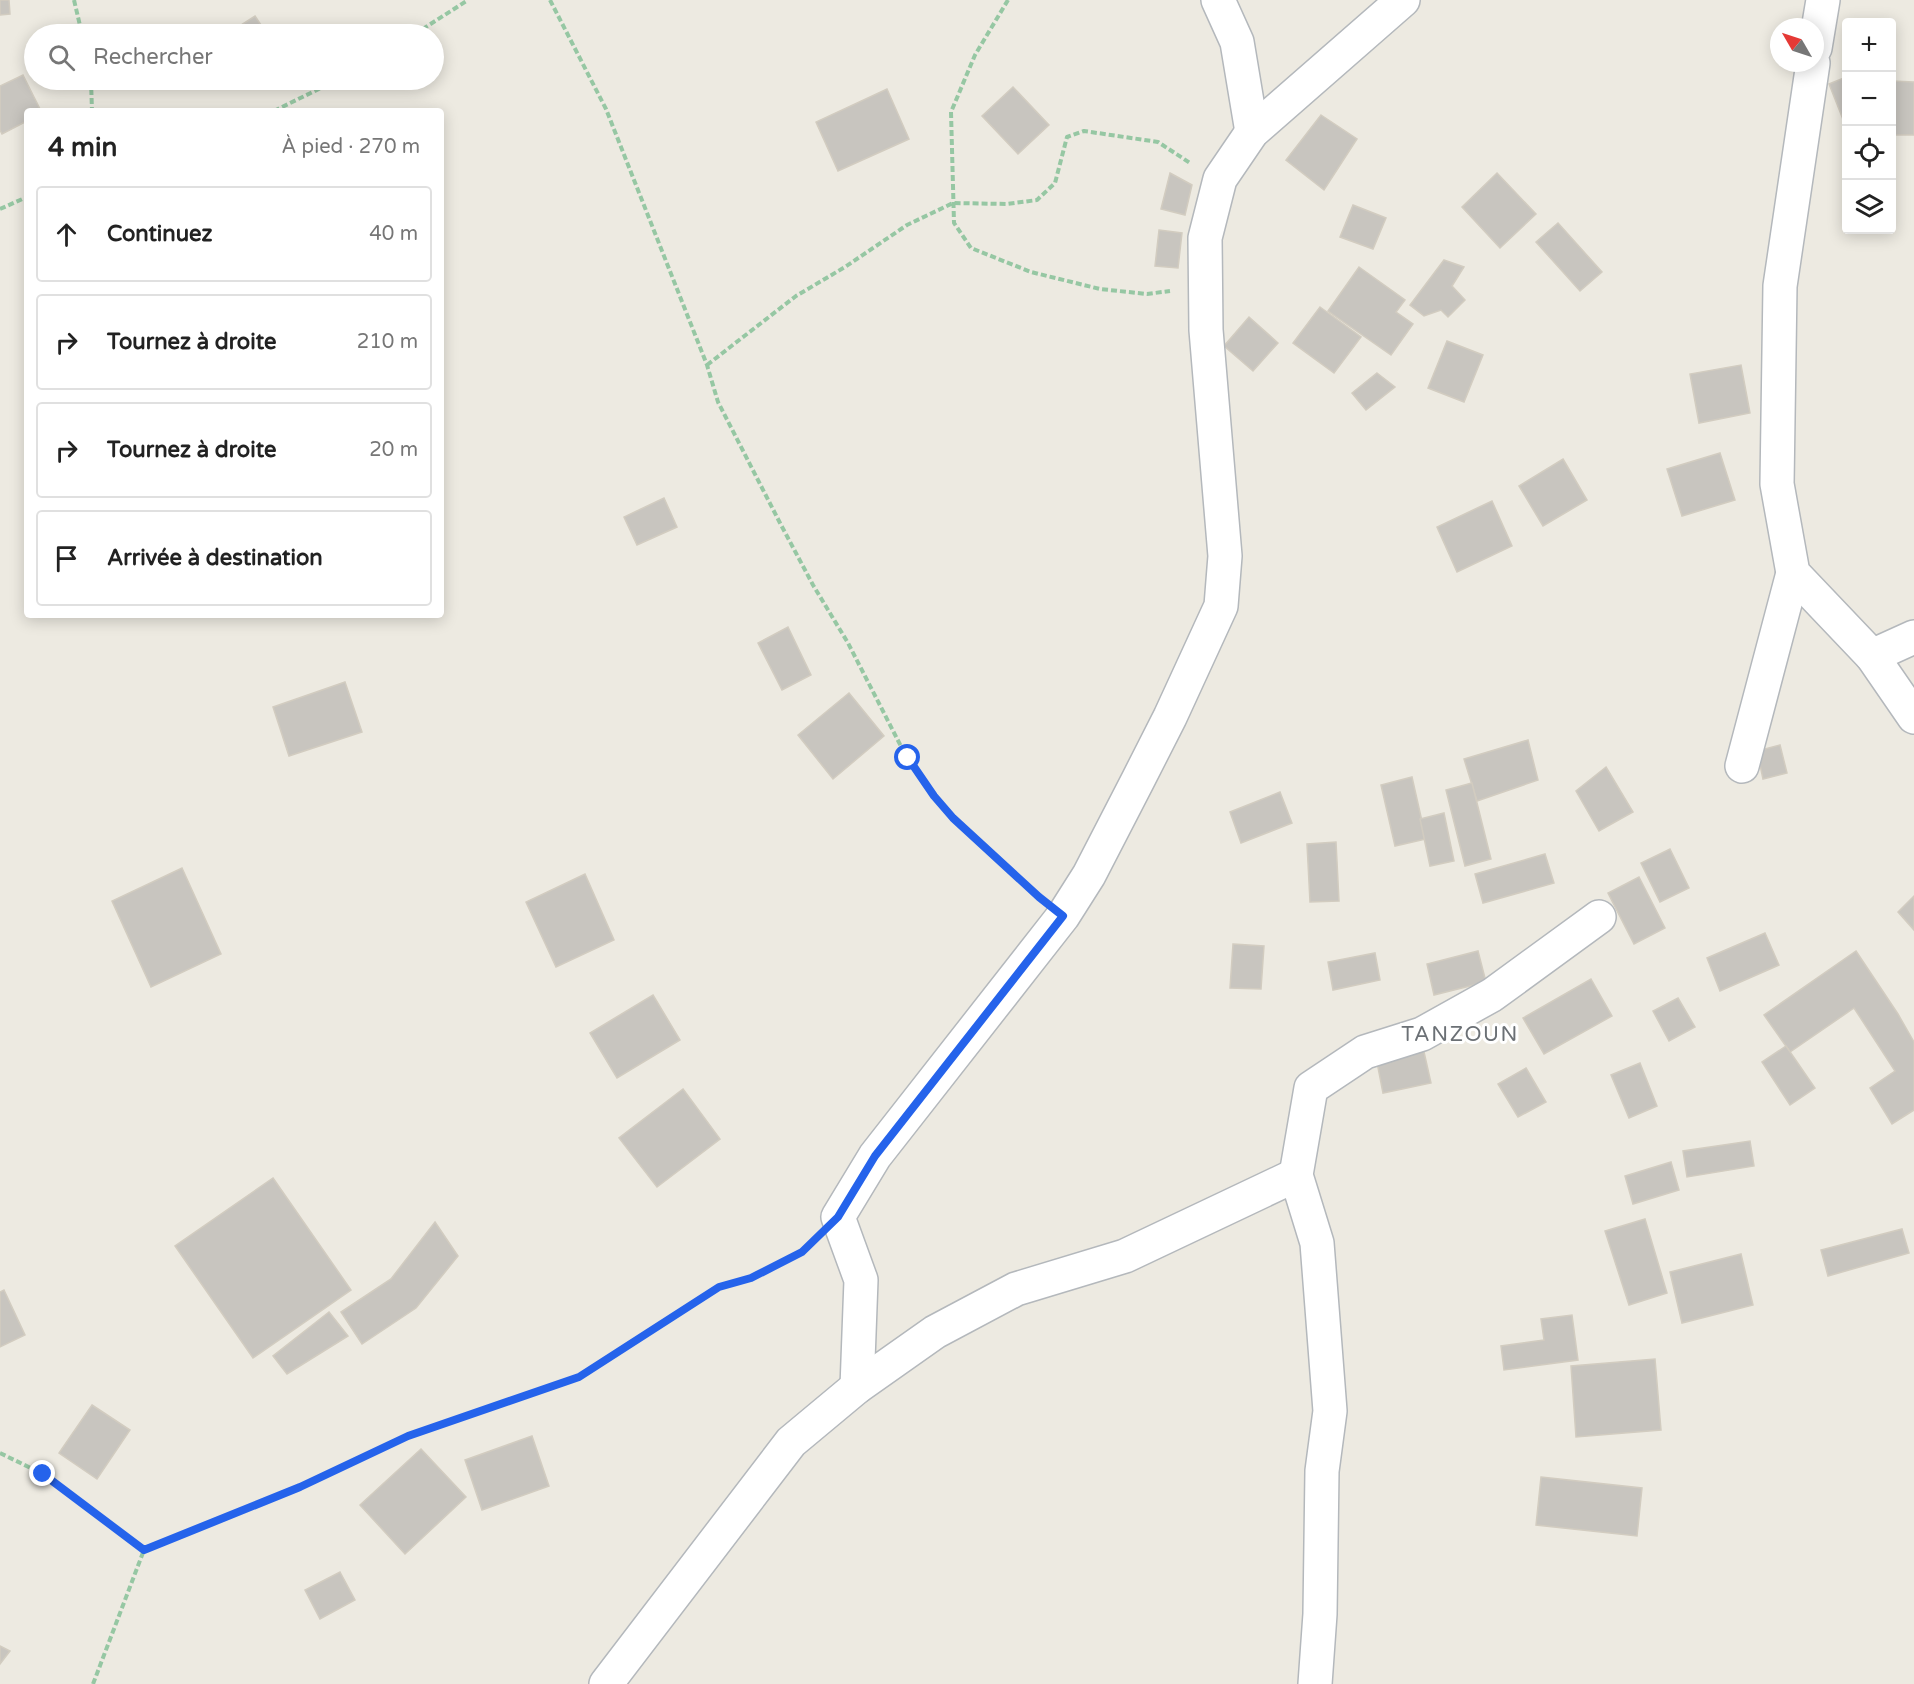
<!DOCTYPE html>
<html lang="fr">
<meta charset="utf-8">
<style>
:root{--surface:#fff;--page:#f2f2f2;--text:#222;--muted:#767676;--line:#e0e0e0}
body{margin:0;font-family:"Varela Round",sans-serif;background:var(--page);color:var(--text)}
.controls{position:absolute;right:18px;top:18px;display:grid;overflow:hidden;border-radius:6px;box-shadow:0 3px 15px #0003}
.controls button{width:54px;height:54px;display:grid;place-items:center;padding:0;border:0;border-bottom:2px solid var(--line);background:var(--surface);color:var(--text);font:30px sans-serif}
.compass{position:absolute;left:1770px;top:18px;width:54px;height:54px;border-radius:50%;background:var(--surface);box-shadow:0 3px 15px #0003;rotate:309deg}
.stop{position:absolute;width:18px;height:18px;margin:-14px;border:4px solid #2563eb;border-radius:50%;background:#fff}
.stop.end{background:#2563eb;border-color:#fff;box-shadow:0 2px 6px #0008}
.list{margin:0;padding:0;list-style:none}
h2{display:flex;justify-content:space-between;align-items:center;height:78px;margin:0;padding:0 24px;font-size:26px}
h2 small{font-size:20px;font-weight:400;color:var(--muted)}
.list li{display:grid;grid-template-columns:39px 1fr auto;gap:18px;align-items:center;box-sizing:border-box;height:96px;margin:0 12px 12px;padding:0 12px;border:2px solid var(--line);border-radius:6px}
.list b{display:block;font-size:22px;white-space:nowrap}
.list em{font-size:20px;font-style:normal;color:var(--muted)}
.icon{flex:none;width:33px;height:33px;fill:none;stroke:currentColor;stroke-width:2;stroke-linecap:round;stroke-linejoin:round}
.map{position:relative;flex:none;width:1914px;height:1684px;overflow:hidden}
.search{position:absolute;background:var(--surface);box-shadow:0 3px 15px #0003;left:24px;top:24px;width:420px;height:66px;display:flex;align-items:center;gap:15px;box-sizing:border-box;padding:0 21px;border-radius:33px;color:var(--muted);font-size:22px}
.panel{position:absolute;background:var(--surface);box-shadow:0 3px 15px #0003;left:24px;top:108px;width:420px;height:510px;border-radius:6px}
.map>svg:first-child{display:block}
.building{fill:#c8c5bf;stroke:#d2ccc0;stroke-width:1.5}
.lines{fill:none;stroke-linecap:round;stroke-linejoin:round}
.minor-casing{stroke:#b4b8bc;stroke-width:36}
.path{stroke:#96c7a3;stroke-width:4;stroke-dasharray:6 3;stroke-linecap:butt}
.minor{stroke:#fff;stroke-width:33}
.route{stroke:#2563eb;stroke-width:8}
.labels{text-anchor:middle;stroke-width:6;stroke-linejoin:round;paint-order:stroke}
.quarter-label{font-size:21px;letter-spacing:1.5px;fill:#6b7075;stroke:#fff}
</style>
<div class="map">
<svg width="1914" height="1684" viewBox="0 0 1914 1684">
<rect width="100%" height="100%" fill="#edeae1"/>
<g class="building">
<polygon points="0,0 9,0 10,14 0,15"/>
<polygon points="255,16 267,34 227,34"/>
<polygon points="23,75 41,111 27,111 27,121 2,134 0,130 0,86"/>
<polygon points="1846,77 1846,127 1829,84"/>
<polygon points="1892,81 1914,82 1914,135 1892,135"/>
<polygon points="1013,87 1049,125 1018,154 982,116"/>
<polygon points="887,89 909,139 838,171 816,122"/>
<polygon points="1321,115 1357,139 1324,190 1286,160"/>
<polygon points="1170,173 1192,185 1185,215 1161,209"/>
<polygon points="1497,173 1536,214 1500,248 1462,207"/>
<polygon points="1353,205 1386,218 1373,249 1340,237"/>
<polygon points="1558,223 1602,272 1580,291 1536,242"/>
<polygon points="1159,230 1182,233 1178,268 1155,266"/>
<polygon points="1444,260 1464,267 1452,286 1465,300 1448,317 1441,310 1424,316 1410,305"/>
<polygon points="1359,267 1405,300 1396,312 1413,324 1391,355 1328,311"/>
<polygon points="1320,307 1361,337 1334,373 1293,343"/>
<polygon points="1249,317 1278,343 1253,371 1224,346"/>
<polygon points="1447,341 1483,355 1464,402 1428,388"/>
<polygon points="1741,365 1750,413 1699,423 1690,374"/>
<polygon points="1377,373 1395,387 1366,410 1352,393"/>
<polygon points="1720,453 1735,500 1682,516 1667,469"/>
<polygon points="1563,459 1587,500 1543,526 1519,486"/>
<polygon points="664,498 677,527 637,545 624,517"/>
<polygon points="1492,501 1512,546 1457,572 1437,527"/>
<polygon points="788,627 811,675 782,690 758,643"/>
<polygon points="345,682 362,732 289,756 273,707"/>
<polygon points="849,693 884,736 833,779 798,735"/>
<polygon points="1528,740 1538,780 1477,801 1464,759"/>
<polygon points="1780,745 1787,773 1763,779 1757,751"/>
<polygon points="1606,767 1633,812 1599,831 1576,791"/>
<polygon points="1412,777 1426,839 1395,846 1381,785"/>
<polygon points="1472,783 1491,859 1465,866 1446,790"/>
<polygon points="1280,792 1292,823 1241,843 1230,812"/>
<polygon points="1444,813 1454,861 1430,866 1420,819"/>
<polygon points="1336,842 1339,901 1310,902 1307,844"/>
<polygon points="1670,849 1689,888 1660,902 1641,863"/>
<polygon points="1545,854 1554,883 1483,903 1475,874"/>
<polygon points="182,868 221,954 151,987 112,901"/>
<polygon points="585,874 614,940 556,967 526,902"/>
<polygon points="1639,877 1665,928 1634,944 1608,893"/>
<polygon points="1914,896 1914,930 1898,912"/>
<polygon points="1765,933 1779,965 1720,991 1707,958"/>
<polygon points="1233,944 1264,946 1261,989 1230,988"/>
<polygon points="1478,951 1486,982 1434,995 1427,964"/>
<polygon points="1856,951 1898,1014 1914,1042 1914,1110 1892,1124 1870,1088 1895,1071 1854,1008 1790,1052 1764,1015"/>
<polygon points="1375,953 1380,980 1333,990 1328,962"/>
<polygon points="1591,979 1612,1016 1544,1054 1523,1018"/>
<polygon points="653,995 680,1040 617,1078 590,1033"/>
<polygon points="1678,998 1695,1027 1669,1041 1653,1011"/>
<polygon points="1422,1043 1431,1083 1383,1093 1375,1052"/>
<polygon points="1786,1046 1815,1088 1790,1105 1762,1062"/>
<polygon points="1640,1063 1657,1106 1629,1118 1611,1075"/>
<polygon points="1526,1068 1546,1102 1518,1117 1498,1084"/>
<polygon points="683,1089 720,1139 657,1187 619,1138"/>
<polygon points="1750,1141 1754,1166 1687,1177 1683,1151"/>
<polygon points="1671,1162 1679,1190 1633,1204 1625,1176"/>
<polygon points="273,1178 351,1290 253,1358 175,1246"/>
<polygon points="1645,1219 1667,1293 1629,1305 1605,1231"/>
<polygon points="435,1222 458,1256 416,1308 362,1344 341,1312 391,1279"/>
<polygon points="1902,1229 1909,1253 1828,1276 1821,1250"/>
<polygon points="1741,1254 1753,1305 1682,1323 1670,1272"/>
<polygon points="4,1290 25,1335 0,1347 0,1292"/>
<polygon points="329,1312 348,1336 287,1374 273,1356"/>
<polygon points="1572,1315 1578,1360 1504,1370 1501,1346 1544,1340 1541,1319"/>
<polygon points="1655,1359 1661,1430 1576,1437 1571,1366"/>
<polygon points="92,1405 130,1430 97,1479 59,1453"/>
<polygon points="532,1436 549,1486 482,1510 465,1460"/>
<polygon points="421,1449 466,1497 405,1554 360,1505"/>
<polygon points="1541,1477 1642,1488 1637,1536 1536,1525"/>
<polygon points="340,1572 355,1600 320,1619 305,1590"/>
<polygon points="0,1646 10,1651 0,1664"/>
</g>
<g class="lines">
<g class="minor-casing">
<g id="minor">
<polyline points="1218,0 1237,42 1252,132"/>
<polyline points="1815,48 1823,0"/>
<polyline points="1813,63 1780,286 1777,484 1793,573 1872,656 1914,717"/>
<polyline points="1872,656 1914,637"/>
<polyline points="1742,766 1793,573"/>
<polyline points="857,1387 861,1280 838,1217 875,1156 1063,916 1089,875 1138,780 1170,717 1221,606 1225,556 1206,330 1205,238 1220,179 1252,132 1403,0"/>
<polyline points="606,1684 791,1442 857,1387 935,1332 1016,1289 1125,1256 1296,1175"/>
<polyline points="1315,1684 1320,1614 1322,1471 1330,1411 1317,1243 1296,1175 1311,1088 1365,1052 1422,1034 1492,995 1599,917"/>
</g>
</g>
<g class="path">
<polyline points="74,0 82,34"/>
<polyline points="550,0 606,109 707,365 718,402 780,523 813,585 848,643 907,758 934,797 953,818 1034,893"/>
<polyline points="1008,0 975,55 951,112 954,223 971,248 1031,272 1100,289 1147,294 1170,291"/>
<polyline points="415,34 468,0"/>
<polyline points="91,80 92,111"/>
<polyline points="274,111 337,80"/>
<polyline points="0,209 27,197"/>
<polyline points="707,365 796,296 845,267 907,225 953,203 1007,204 1037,200 1055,183 1067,137 1084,131 1158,142 1190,163"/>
<polyline points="0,1453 43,1474 144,1550"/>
<polyline points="93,1684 144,1550 300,1487 407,1436 579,1377 719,1287 751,1278 802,1252 809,1244"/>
</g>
<use href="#minor" class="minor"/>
</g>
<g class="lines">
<polyline class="route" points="43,1474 144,1550 300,1487 408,1436 579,1377 719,1287 751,1278 802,1252 838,1217 875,1156 1063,916 1039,897 953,818 934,796 908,758"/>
</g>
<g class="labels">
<g class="quarter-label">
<text x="1460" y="1041">TANZOUN</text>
</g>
</g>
</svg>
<div class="controls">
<button>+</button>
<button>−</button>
<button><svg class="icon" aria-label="locate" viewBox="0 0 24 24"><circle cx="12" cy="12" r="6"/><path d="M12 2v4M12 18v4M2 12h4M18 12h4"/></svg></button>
<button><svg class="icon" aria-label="layers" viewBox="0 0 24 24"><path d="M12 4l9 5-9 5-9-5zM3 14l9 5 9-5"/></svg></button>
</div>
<svg class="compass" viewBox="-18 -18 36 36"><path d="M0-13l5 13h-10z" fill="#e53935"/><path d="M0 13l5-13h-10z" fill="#767676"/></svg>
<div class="stop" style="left:908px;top:758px"></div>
<div class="stop end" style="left:43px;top:1474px"></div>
<div class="search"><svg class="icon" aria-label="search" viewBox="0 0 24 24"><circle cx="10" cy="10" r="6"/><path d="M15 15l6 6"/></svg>Rechercher</div>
<section class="panel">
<h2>4 min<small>À pied · 270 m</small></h2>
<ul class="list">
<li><svg class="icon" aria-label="ahead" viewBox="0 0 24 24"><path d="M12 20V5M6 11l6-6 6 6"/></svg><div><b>Continuez</b></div><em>40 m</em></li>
<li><svg class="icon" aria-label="right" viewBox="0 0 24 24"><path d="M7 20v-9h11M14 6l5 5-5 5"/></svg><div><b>Tournez à droite</b></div><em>210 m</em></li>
<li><svg class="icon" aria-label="right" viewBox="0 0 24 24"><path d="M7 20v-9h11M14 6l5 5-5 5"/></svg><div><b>Tournez à droite</b></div><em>20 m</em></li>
<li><svg class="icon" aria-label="arrive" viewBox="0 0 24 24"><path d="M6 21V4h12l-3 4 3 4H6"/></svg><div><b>Arrivée à destination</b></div></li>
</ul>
</section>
</div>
